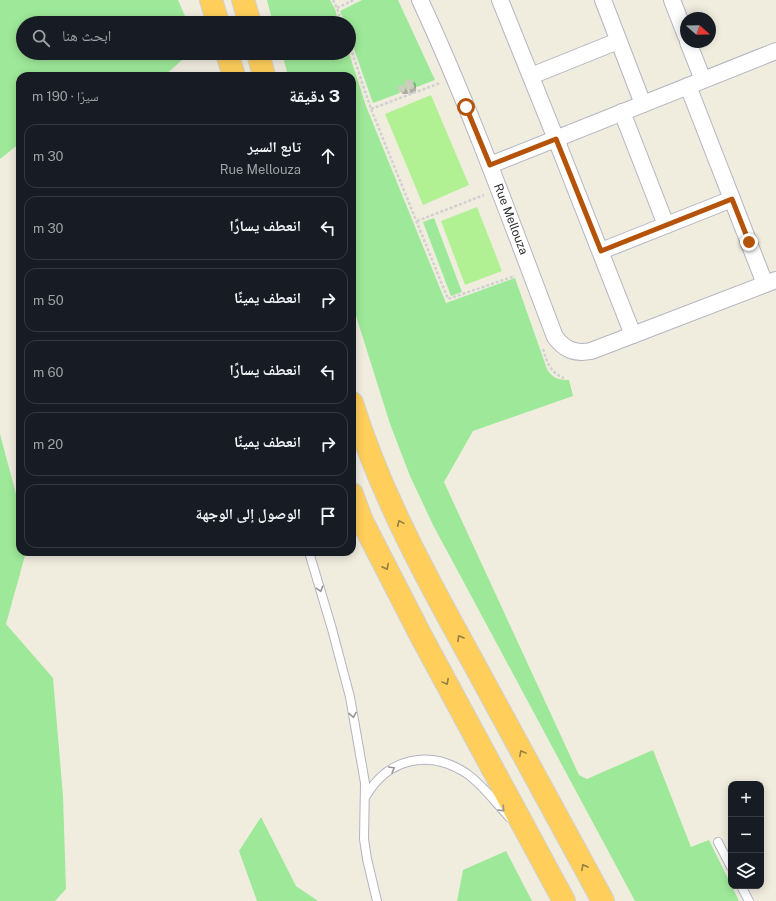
<!DOCTYPE html>
<html lang="ar">
<meta charset="utf-8">
<style>
:root{--surface:#171b24;--page:#242831;--text:#f1f3f6;--muted:#9ea1a6;--line:#363941}
body{margin:0;font-family:"Public Sans","Noto Naskh Arabic",sans-serif;background:var(--page);color:var(--text);direction:rtl}
.controls{position:absolute;right:12px;bottom:12px;display:grid;overflow:hidden;border-radius:8px;box-shadow:0 2px 10px #0003}
.controls button{width:36px;height:36px;display:grid;place-items:center;padding:0;border:0;border-bottom:1px solid var(--line);background:var(--surface);color:var(--text);font:20px sans-serif}
.compass{position:absolute;left:680px;top:12px;width:36px;height:36px;border-radius:50%;background:var(--surface);box-shadow:0 2px 10px #0003;rotate:110deg}
.stop{position:absolute;width:12px;height:12px;margin:-9px;border:3px solid #b45309;border-radius:50%;background:#fff}
.stop.end{background:#b45309;border-color:#fff;box-shadow:0 1px 4px #0008}
.list{margin:0;padding:0;list-style:none}
h2{display:flex;justify-content:space-between;align-items:center;height:52px;margin:0;padding:0 16px;font-size:17px}
h2 small{font-size:13px;font-weight:400;color:var(--muted)}
.list li{display:grid;grid-template-columns:26px 1fr auto;gap:12px;align-items:center;box-sizing:border-box;height:64px;margin:0 8px 8px;padding:0 8px;border:1px solid var(--line);border-radius:12px}
.list b{display:block;font-size:15px;white-space:nowrap}
.list p{margin:0;font-size:13px;white-space:nowrap;color:var(--muted)}
.list em{font-size:13px;font-style:normal;color:var(--muted)}
.icon{flex:none;width:22px;height:22px;fill:none;stroke:currentColor;stroke-width:2;stroke-linecap:round;stroke-linejoin:round}
.map{position:relative;flex:none;width:776px;height:901px;overflow:hidden;direction:ltr}
.search{position:absolute;background:var(--surface);box-shadow:0 2px 10px #0003;left:16px;top:16px;width:340px;height:44px;display:flex;align-items:center;gap:10px;box-sizing:border-box;padding:0 14px;border-radius:22px;color:var(--muted);font-size:15px}
.panel{position:absolute;background:var(--surface);box-shadow:0 2px 10px #0003;left:16px;top:72px;width:340px;height:484px;border-radius:12px;direction:rtl}
.map>svg:first-child{display:block}
.green{fill:#9ee999}
.pitch{fill:#b1f194}
.building{fill:#cecdc2;stroke:#cccab8;filter:url(#shadow)}
.lines{fill:none;stroke-linecap:round;stroke-linejoin:round}
.lane-casing{stroke:#b4b3c2;stroke-width:10}
.street-casing{stroke:#b4b3c2;stroke-width:18}
.highway-casing{stroke:#d1d1d1;stroke-width:24}
.path{stroke:#d1d1d1;stroke-width:2.5;stroke-dasharray:3 2;stroke-linecap:butt}
.lane{stroke:#fff;stroke-width:8}
.street{stroke:#fff;stroke-width:16}
.highway{stroke:#ffce5b;stroke-width:22}
.oneway{stroke:#967e44}
.oneway2{stroke:#969696}
.route{stroke:#b45309;stroke-width:5}
.labels{text-anchor:middle;stroke-width:3.5;stroke-linejoin:round;paint-order:stroke}
.street-label{font-size:12px;fill:#2e2e2e;stroke:#fff}
</style>
<div class="map">
<svg width="776" height="901" viewBox="0 0 776 901">
<defs>
<filter id="shadow"><feDropShadow dx="3.5" dy="3.5" stdDeviation="0" flood-color="#0004"/></filter>
</defs>
<rect width="100%" height="100%" fill="#f0eddf"/>
<g class="green">
<polygon points="0,0 178,0 188,23 23,23 23,53 190,53 164,76 20,76 20,143 0,159"/>
<polygon points="267,0 330,0 335,9 339,23 273,23"/>
<polygon points="362,0 398,0 435,80 414,88 411,79 405,82 407,90 405,91 403,85 398,87 400,93 373,103 349,35 349,23 345,23 340,11"/>
<path d="M282,53H349L366,106L446,303L515,278L547,369C552,378 559,380 569,380L573,396L473,431L444,482L579,775L587,779L653,750L691,847L709,840L739,901H635L433,525L410,476L390,424L352,303V76H288Z"/>
<polygon points="434,218 462,292 451,296 423,222"/>
<polygon points="0,434 20,509 20,552 26,552 6,624 53,678 63,796 66,889 55,901 0,901"/>
<polygon points="261,817 296,886 318,901 257,901 239,851"/>
<polygon points="506,851 532,901 457,901 463,870"/>
</g>
<g class="pitch">
<polygon points="431,95 469,185 423,205 385,114"/>
<polygon points="477,207 502,271 465,285 441,221"/>
</g>
<g class="building">
<polygon points="411,79 414,87 407,90 405,82"/>
<polygon points="403,85 405,90 400,92 398,87"/>
</g>
<g class="lines">
<g class="lane-casing">
<g id="lane">
<polyline points="309,552 332,629 350,697 365,783 364,839 367,859 377,901"/>
<path d="M366,796C388,758 429,749 466,773C482,784 495,802 509,817"/>
<polyline points="718,842 731,867"/>
<polyline points="741,886 749,901"/>
</g>
</g>
<g class="street-casing">
<g id="street">
<path d="M420,0C471,110 512,224 555,337C565,350 575,354 591,351L776,280"/>
<polyline points="500,0 556,139 633,335"/>
<polyline points="603,0 643,104"/>
<polyline points="672,0 686,36"/>
<polyline points="688,42 703,80"/>
<polyline points="531,76 618,41"/>
<polyline points="688,86 765,284"/>
<polyline points="622,112 666,225"/>
<polyline points="490,165 776,51"/>
<polyline points="601,251 732,199"/>
</g>
</g>
<g class="highway-casing">
<g id="highway">
<polyline points="211,0 218,23"/>
<polyline points="243,0 250,23"/>
<polyline points="227,53 234,76"/>
<polyline points="258,53 264,76"/>
<path d="M352,403C381,495 427,579 473,662C517,742 560,822 603,901"/>
<polyline points="352,494 362,521 421,636 564,901"/>
</g>
</g>
<g class="path">
<polyline points="333,0 337,8 342,23"/>
<polyline points="337,8 354,0"/>
<polyline points="349,43 371,109 448,299 515,276"/>
<polyline points="371,109 440,83"/>
<polyline points="417,221 484,195"/>
<path d="M543,349C547,362 550,373 564,378"/>
</g>
<use href="#lane" class="lane"/>
<use href="#street" class="street"/>
<use href="#highway" class="highway"/>
</g>
<defs><path id="oneway-chevron" d="M-2-3.5L2.5 0L-2 3.5" fill="none" stroke-width="1.6" stroke-linecap="round" stroke-linejoin="round"/></defs>
<g class="oneway">
<use href="#oneway-chevron" transform="translate(400 523) rotate(-114)"/>
<use href="#oneway-chevron" transform="translate(386 567) rotate(63)"/>
<use href="#oneway-chevron" transform="translate(460 638) rotate(-119)"/>
<use href="#oneway-chevron" transform="translate(446 682) rotate(62)"/>
<use href="#oneway-chevron" transform="translate(522 753) rotate(-118)"/>
<use href="#oneway-chevron" transform="translate(584 867) rotate(-119)"/>
</g>
<g class="oneway2">
<use href="#oneway-chevron" transform="translate(320 589) rotate(73)"/>
<use href="#oneway-chevron" transform="translate(353 715) rotate(80)"/>
<use href="#oneway-chevron" transform="translate(392 769) rotate(-30)"/>
<use href="#oneway-chevron" transform="translate(502 809) rotate(47)"/>
</g>
<g class="lines">
<polyline class="route" points="466,107 490,165 556,139 601,251 732,199 749,242"/>
</g>
<g class="labels">
<g class="street-label">
<text transform="translate(511 219) rotate(69)" y="4">Rue Mellouza</text>
</g>
</g>
</svg>
<div class="controls">
<button>+</button>
<button>−</button>
<button><svg class="icon" aria-label="layers" viewBox="0 0 24 24"><path d="M12 4l9 5-9 5-9-5zM3 14l9 5 9-5"/></svg></button>
</div>
<svg class="compass" viewBox="-18 -18 36 36"><path d="M0-13l5 13h-10z" fill="#e53935"/><path d="M0 13l5-13h-10z" fill="#9ea1a6"/></svg>
<div class="stop" style="left:466px;top:107px"></div>
<div class="stop end" style="left:749px;top:242px"></div>
<div class="search"><svg class="icon" aria-label="search" viewBox="0 0 24 24"><circle cx="10" cy="10" r="6"/><path d="M15 15l6 6"/></svg>ابحث هنا</div>
<section class="panel">
<h2>3 دقيقة<small>سيرًا · 190 m</small></h2>
<ul class="list">
<li><svg class="icon" aria-label="ahead" viewBox="0 0 24 24"><path d="M12 20V5M6 11l6-6 6 6"/></svg><div><b>تابع السير</b><p>Rue Mellouza</p></div><em>30 m</em></li>
<li><svg class="icon" aria-label="left" viewBox="0 0 24 24"><path d="M17 20v-9H6M10 6l-5 5 5 5"/></svg><div><b>انعطف يسارًا</b></div><em>30 m</em></li>
<li><svg class="icon" aria-label="right" viewBox="0 0 24 24"><path d="M7 20v-9h11M14 6l5 5-5 5"/></svg><div><b>انعطف يمينًا</b></div><em>50 m</em></li>
<li><svg class="icon" aria-label="left" viewBox="0 0 24 24"><path d="M17 20v-9H6M10 6l-5 5 5 5"/></svg><div><b>انعطف يسارًا</b></div><em>60 m</em></li>
<li><svg class="icon" aria-label="right" viewBox="0 0 24 24"><path d="M7 20v-9h11M14 6l5 5-5 5"/></svg><div><b>انعطف يمينًا</b></div><em>20 m</em></li>
<li><svg class="icon" aria-label="arrive" viewBox="0 0 24 24"><path d="M6 21V4h12l-3 4 3 4H6"/></svg><div><b>الوصول إلى الوجهة</b></div></li>
</ul>
</section>
</div>
